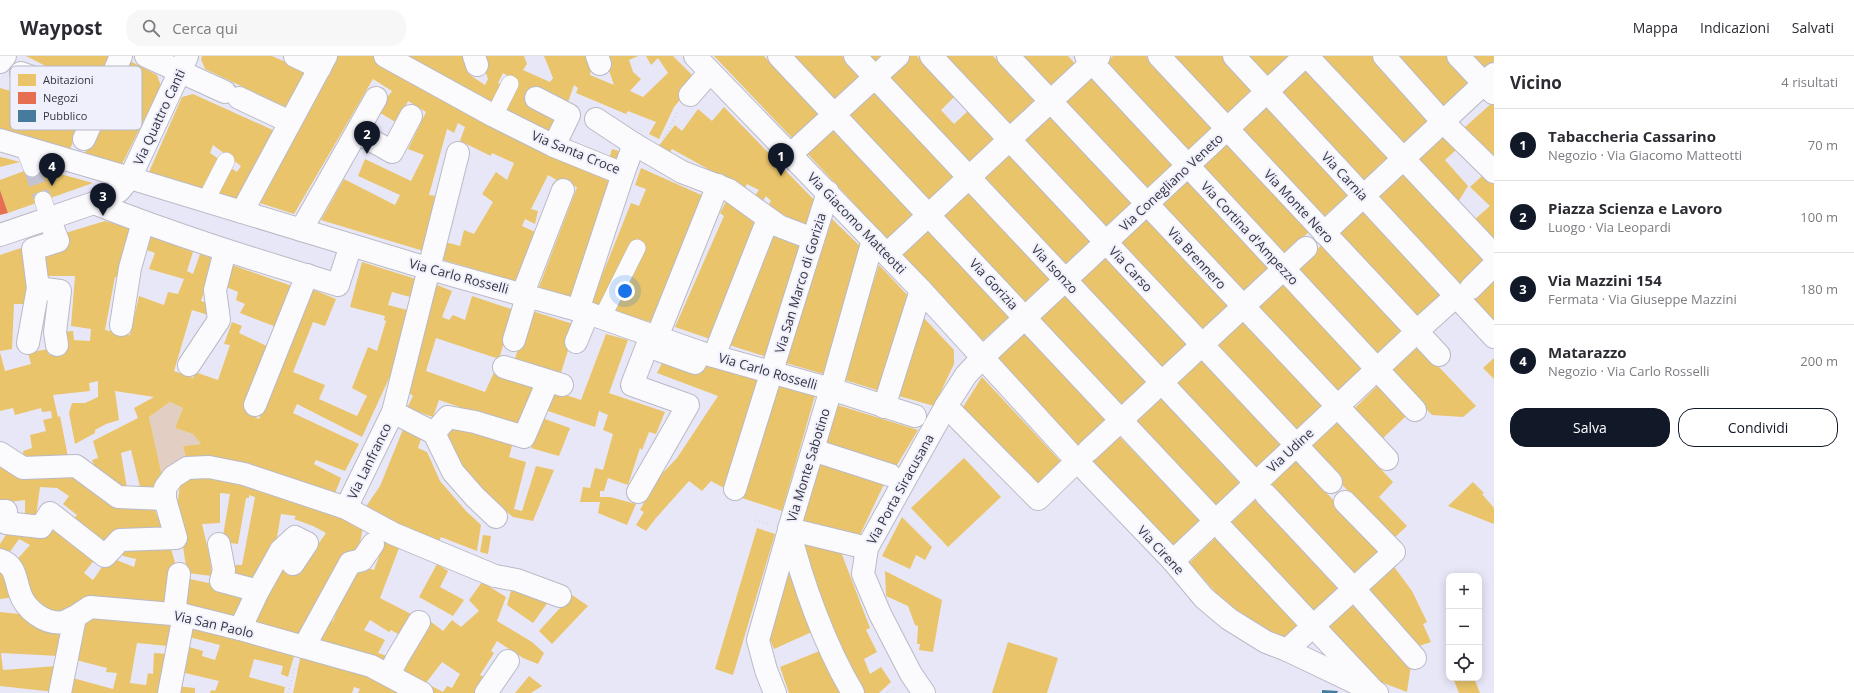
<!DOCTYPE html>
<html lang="it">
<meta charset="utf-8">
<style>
:root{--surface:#fff;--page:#f7f7f7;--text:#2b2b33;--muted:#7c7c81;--line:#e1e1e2;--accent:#111827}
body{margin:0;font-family:"Open Sans",sans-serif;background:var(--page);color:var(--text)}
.controls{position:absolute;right:12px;bottom:12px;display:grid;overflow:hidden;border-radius:8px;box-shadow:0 2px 10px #0003}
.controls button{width:36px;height:36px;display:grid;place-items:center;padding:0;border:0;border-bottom:1px solid var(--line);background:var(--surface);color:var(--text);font:20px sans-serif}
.you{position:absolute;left:625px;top:235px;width:14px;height:14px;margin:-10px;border:3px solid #fff;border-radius:50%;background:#1a73e8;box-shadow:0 0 0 6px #1a73e833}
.badge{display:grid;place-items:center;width:26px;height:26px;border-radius:50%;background:var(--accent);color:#fff;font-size:13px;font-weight:700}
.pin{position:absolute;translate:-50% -33px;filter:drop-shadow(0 1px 2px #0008)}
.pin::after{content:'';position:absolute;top:21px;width:14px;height:12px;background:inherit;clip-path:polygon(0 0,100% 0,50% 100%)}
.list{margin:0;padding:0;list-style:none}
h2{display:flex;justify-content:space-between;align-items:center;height:52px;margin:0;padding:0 16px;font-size:17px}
h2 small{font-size:13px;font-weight:400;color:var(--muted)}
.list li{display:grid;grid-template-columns:26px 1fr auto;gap:12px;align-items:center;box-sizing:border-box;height:72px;padding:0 16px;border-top:1px solid var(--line)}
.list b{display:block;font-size:15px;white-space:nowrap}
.list p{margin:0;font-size:13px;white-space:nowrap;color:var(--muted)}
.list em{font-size:13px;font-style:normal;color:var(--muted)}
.actions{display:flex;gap:8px;padding:12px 16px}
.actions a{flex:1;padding:9px 0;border:1px solid var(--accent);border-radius:16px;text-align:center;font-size:14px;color:var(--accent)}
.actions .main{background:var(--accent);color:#fff}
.icon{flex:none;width:22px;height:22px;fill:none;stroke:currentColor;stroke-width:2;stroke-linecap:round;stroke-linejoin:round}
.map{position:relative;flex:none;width:1494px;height:637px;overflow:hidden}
header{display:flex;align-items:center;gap:24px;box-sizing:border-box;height:56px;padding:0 20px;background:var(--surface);border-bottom:1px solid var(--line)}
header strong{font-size:19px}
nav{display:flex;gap:22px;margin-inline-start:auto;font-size:14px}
.search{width:280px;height:36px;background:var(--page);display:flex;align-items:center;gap:10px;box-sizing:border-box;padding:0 14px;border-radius:16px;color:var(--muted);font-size:15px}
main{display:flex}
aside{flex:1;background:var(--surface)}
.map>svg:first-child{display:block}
.green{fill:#e2cec2}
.homes{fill:#e9c46a;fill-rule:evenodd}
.shops{fill:#e76f51}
.public{fill:#457b9d}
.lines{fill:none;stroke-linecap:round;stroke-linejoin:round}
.pedestrian-tunnel{stroke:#c3c3d3;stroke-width:17;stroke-dasharray:17 8;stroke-linecap:butt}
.pedestrian-casing{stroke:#babac6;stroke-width:18}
.minor-casing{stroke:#babac6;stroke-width:24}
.tertiary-casing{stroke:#babac6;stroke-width:24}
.secondary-casing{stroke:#babac6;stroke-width:24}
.path{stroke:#dadae0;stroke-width:2.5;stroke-dasharray:1 3;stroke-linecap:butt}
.pedestrian{stroke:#fbfbfe;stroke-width:17}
.minor{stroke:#fbfbfe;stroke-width:22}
.tertiary{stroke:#fbfbfe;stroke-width:22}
.secondary{stroke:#fbfbfe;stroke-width:22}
.labels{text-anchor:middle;stroke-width:4;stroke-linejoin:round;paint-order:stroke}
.street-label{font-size:13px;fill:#34343f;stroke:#eff0fc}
.key{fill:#eff0fc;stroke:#b7b8c3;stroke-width:1}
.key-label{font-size:11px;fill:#34343f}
</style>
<header>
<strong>Waypost</strong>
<div class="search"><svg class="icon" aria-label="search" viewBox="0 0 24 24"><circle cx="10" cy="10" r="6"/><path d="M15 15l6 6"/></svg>Cerca qui</div>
<nav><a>Mappa</a><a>Indicazioni</a><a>Salvati</a></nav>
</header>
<main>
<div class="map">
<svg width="1494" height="637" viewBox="0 0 1494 637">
<rect width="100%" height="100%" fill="#e7e7f8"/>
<polygon class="green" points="170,346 183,352 175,372 193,378 201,388 183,390 187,406 164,429 149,361"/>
<g class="homes">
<polygon points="26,0 109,0 113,2 97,36"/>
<polygon points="202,0 272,0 308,16 290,53 205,13 201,3"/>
<polygon points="338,0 373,0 612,123 571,242 539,231 577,131 562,127 548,119 531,153 538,155 535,168 525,163 522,170 542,179 519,226 440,203 445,186 460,190 464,174 474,178 493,146 482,138 496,116 507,124 514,107 492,97 491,100 460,85 465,71 458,67 454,77 447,73 429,139 442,141 430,197 321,164 344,123 395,149 400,139 358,120 365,103 411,125 424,99 408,93 426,56 408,45 397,67 377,55 392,35 373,23 294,158 260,147"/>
<polygon points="395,0 463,0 470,19 485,29 488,23 480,0 524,0 527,8 523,14 550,26 553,22 544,0 586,0 591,14 590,19 614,29 604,0 638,0 629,4 633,16 641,23 630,35 643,41 668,17 658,2 651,9 646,0 673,0 697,24 674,51 659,83 649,78 656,66 628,55 626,58 576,37 578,32 574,29 567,49 556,61 548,78 499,56 516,25 503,17 498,27 505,30 493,55"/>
<polygon points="714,0 764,0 819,58 793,83"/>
<polygon points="790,0 842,0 861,20 834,46"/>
<polygon points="867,0 884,0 875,8"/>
<polygon points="910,0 917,0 955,40 941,54 954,68 968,55 996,84 969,109 886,23"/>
<polygon points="942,0 993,0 1036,45 1008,71"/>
<polygon points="1018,0 1068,0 1078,11 1051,36"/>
<polygon points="1113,0 1146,0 1213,71 1186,96 1104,9"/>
<polygon points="1168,0 1222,0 1255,34 1225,63"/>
<polygon points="1245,0 1289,0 1266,22"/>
<polygon points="1320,0 1373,0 1431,62 1404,88"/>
<polygon points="1394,0 1448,0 1473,26 1444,53"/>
<polygon points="1472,0 1494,0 1494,5 1485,14"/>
<polygon points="128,4 157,19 161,30 122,108 85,97"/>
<polygon points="1305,9 1392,100 1363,128 1276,35"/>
<polygon points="1091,21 1173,109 1145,134 1064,46"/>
<polygon points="0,32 86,56 70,93 0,74"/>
<polygon points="873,33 956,120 928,146 845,60"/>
<polygon points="193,38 277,76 239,144 215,136 228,110 237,116 241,110 213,89 210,97 223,106 208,135 149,116 182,41"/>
<polygon points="1493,46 1494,48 1494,106 1464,72"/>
<polygon points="1264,48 1348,139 1320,164 1238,73"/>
<polygon points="724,51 817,147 809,177 779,158 769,148 771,145 766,140 759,151 751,145 759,134 747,128 744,133 672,93 668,99 657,92 675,69 682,75 698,53 712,65"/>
<polygon points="1050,59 1133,148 1105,175 1022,85"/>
<polygon points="832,71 916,160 889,185 805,95"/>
<polygon points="1442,77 1457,93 1445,104 1468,130 1458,146 1415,100"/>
<polygon points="1225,84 1310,175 1282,201 1197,110"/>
<polygon points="612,93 622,96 618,106 609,103"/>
<polygon points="1009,98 1091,184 1064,210 981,125"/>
<polygon points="0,101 5,102 20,106 0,111"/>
<polygon points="35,111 93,127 8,157 0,134 0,124"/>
<polygon points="641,112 706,141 650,266 591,247 631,147 639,150 646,133 635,129"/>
<polygon points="1403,115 1485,205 1457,230 1375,140"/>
<polygon points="1483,119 1494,128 1494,184 1474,164 1490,150 1470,131"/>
<polygon points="1185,122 1271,211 1241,239 1157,148"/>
<polygon points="968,135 1051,224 1024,250 940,161"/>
<polygon points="728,142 760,163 713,284 675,271 724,160 720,157"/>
<polygon points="1362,151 1446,242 1419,269 1335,178"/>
<polygon points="1145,160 1229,250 1201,277 1117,186"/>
<polygon points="832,163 863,193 827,319 786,307"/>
<polygon points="105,165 134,173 120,222 115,221 105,274 130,279 139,240 164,249 168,236 178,238 184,223 149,213 155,197 144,193 148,177 193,196 187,215 193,218 200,198 215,203 201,245 211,248 208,259 192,254 174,315 193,322 195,316 218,324 230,289 224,288 232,266 242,270 239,277 271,292 247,357 259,363 309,232 336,243 325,270 313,266 293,316 325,329 319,343 357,360 367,340 352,332 368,291 377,295 386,265 384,264 385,260 350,251 362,206 419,224 414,242 392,236 388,249 411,255 398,303 362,381 297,348 293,357 359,388 345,415 316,404 314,408 341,422 334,440 187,406 183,390 201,388 193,378 175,372 183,352 170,346 149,361 164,429 141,435 131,394 121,397 127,432 99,424 92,404 98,402 93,385 138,362 134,352 154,341 115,335 119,364 106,368 95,374 95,377 75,388 69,357 72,347 85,347 98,341 98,325 89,327 90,335 53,339 58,361 60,360 68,401 24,405 23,395 32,392 30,379 46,375 43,364 52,362 51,355 42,356 41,352 15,359 13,352 0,355 0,296 5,315 31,308 28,297 48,293 49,299 65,298 61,276 73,275 74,284 90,285 91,273 71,270 75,220 44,220 39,195 62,178"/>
<polygon points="927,170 1009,261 982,285 899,196"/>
<polygon points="776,175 804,186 770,302 729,289"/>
<polygon points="1323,188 1406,277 1379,304 1295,213"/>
<polygon points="24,191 30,229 28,248 14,248 12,293 0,295 0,199"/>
<polygon points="1103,199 1189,289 1160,317 1076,225"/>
<polygon points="232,209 295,231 279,272 240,257 245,248 236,244 238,236 224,230"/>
<polygon points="879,209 913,245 883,336 842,323"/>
<polygon points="1494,219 1494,271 1469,244"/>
<polygon points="1281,226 1366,315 1339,340 1254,251"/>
<polygon points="437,229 452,235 442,261 449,264 453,259 465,264 472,240 514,254 499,303 436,282 426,315 485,336 495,314 541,329 519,371 439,344 433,361 407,352 413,340 409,337 412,307"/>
<polygon points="1064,236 1147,327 1120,354 1035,263"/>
<polygon points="529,254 576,269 560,320 514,306"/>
<polygon points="922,260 954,294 954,308 934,350 899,340"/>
<polygon points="1241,264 1325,353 1297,380 1213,290"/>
<polygon points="1024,274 1108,365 1079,392 996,300"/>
<polygon points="606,278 628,284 609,337 665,356 656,378 649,376 642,394 640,392 628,429 608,422 604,435 600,435 600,441 610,441 636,448 627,469 598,457 600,446 580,446 583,431 590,432 595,412 603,414 613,378 603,374 608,359 599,355 595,371 545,354 551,334 581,344"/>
<polygon points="1419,290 1476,350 1463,361 1432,359 1391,316"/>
<polygon points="666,299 699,304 761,321 726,433 711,425 702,435 689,425 656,462 646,475 636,469 644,456 640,454 656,424 677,402 718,340 657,317"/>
<polygon points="1201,301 1285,392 1256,419 1172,328"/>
<polygon points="1494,302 1494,323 1483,312"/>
<polygon points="982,321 1063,408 1036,433 961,354"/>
<polygon points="777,325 816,336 782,455 742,442"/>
<polygon points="1378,329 1407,359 1380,385 1352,355"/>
<polygon points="1160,340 1243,431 1215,457 1132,366"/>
<polygon points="834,348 918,374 897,409 822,388"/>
<polygon points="542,362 570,372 559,400 531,392"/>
<polygon points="451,367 513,386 509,401 526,406 514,453 522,455 536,410 554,414 533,465 513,461 487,440 462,412 447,379"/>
<polygon points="1337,367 1393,426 1379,441 1407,470 1393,483 1309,393"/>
<polygon points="404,371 423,377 418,392 427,396 440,425 466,455 481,469 477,495 441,481 436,491 363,455 380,430"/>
<polygon points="1118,379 1203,468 1176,494 1092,404"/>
<polygon points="964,402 1001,441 948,491 911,452"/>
<polygon points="817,404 885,426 858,483 800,465"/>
<polygon points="1296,405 1381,494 1352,522 1269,431"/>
<polygon points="0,406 67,415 152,447 163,474 97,492 70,467 77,459 63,448 69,440 57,432 40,431 35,468 25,466 25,444 0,447"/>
<polygon points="210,418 347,460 346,465 363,471 357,502 301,582 247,567 276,508 293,520 303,510 326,477 313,470 294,463 296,460 281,458 275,492 257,526 228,523 231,509 242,509 255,441 249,439 249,442 246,442 238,488 222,486 230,438 220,437 220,467 202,468 210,502 212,520 187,517 177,450 181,422"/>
<polygon points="1473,426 1484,437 1482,438 1494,452 1494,468 1448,450"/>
<polygon points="1255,444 1340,535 1312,561 1228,470"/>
<polygon points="902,461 932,491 925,504 916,499 910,513 882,500"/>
<polygon points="51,463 99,498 84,517 93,524 109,501 134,511 136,503 123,500 123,488 169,486 177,513 171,548 154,545 152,551 59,560 38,555 13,508 30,489 19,483 7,500 0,496 0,488 11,471"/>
<polygon points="757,472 775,478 733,619 715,613"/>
<polygon points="483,479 491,480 488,498 480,496"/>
<polygon points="1216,481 1301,573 1288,587 1229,551 1189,507"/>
<polygon points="385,485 399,492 380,542 415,560 403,581 391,574 389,576 370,564 364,574 385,584 378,597 390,601 387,612 311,586 326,562 333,565 355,508 374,514"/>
<polygon points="805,486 841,496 870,572 866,574 877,596 864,603 870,618 881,611 891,626 879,637 864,637 849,611 801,492"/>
<polygon points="0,508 15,541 0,543"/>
<polygon points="437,508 448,515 440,531 464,544 453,560 419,541"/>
<polygon points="1392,508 1412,535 1427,566 1423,568 1431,586 1413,592 1363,534"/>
<polygon points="790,514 814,575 774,593 766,574 783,516"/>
<polygon points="885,515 942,544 933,596 919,594 920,588 917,588 918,570 915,569 908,550 886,540"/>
<polygon points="185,522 246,535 237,564 181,553"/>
<path d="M482,526L506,541L497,565L532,586L544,597L538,608L523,602L497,585L491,595L494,597L480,619L488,623L480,637H429L395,615L425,574L430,565L443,575L452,564L461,571L479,555L469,544ZM442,606L460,618L452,632L447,630L443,636L426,627Z"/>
<polygon points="513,528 551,542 533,567 507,549"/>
<polygon points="572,539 588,550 552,588 539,575"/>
<polygon points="1351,546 1411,609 1407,636 1373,623 1323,573"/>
<polygon points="0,556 29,559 64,570 59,600 1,597 3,614 57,610 55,636 0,630"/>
<polygon points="115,561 170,567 168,590 137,587 130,627 146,629 148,617 153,618 154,597 168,598 162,637 66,637 69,621 113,633 117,617 106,616 107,612 72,603 81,562"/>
<polygon points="188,566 296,593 288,621 281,618 283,610 254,603 249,621 285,631 284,637 210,637 211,634 215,635 219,625 181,616 186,590 203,595 202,600 215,604 220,589 185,580"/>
<polygon points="1008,586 1058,602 1047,637 992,637"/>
<polygon points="302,593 414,637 358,637 360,633 354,631 352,637 293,637"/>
<polygon points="822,594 844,637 789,637 780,611"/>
<polygon points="529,620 542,630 531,637 515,637"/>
<polygon points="1453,622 1474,622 1480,637 1459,637"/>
<polygon points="176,630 195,632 195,637 176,637"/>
</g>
<polygon class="shops" points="0,134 8,157 0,159"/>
<polygon class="public" points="1322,634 1338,635 1337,637 1322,637"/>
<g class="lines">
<polyline class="pedestrian-tunnel" points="32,112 43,144"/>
<g class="pedestrian-casing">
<g id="pedestrian">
<polyline points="494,60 510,28"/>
<polyline points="24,91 32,112"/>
<polyline points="43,144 49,162"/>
<polyline points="206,144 226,105"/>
<polyline points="602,262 637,192"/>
</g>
</g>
<g class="minor-casing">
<g id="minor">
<polyline points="146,0 225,36"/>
<polyline points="295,0 320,12"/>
<polyline points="385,0 494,60 554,90 623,118 634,88 682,116 729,134 779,170 813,183"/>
<polyline points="474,0 477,9"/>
<polyline points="597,0 600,8"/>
<polyline points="779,0 1208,457"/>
<polyline points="855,0 1256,427"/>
<polyline points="931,0 1331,426"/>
<polyline points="1008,0 1387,403"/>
<polyline points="1086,0 1415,354"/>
<polyline points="1159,0 1439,299"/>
<polyline points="1234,0 1494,281"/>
<polyline points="1307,0 1494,199"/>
<polyline points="1384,0 1443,66 1494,116"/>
<polyline points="1458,0 1493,37"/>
<polyline points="21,17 100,46"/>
<polyline points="690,39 710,16"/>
<polyline points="239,42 290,66"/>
<polyline points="536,42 569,59 554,90"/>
<polyline points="596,63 634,88"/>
<polyline points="357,76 392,96 411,60"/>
<polyline points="84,83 121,0"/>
<polyline points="0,84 130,122"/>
<polyline points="791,98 898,0"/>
<path d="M94,147C174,179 256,204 338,229L351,189"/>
<polyline points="242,156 326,0"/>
<polyline points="301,174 376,42"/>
<polyline points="1324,177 1494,18"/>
<polyline points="873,184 831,333 915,360"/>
<polyline points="887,198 1099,0"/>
<polyline points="38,232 60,235 55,276 57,289"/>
<polyline points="1471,232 1494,209"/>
<polyline points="523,237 563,134"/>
<polyline points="578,254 623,118"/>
<polyline points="121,269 130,212 143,166"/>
<polyline points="1417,275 1456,240"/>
<polyline points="657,281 718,129"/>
<polyline points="514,284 527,241"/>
<polyline points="576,286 588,257"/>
<polyline points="28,287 38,232 33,193 58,185 49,162"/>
<polyline points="714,300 768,163"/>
<polyline points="983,301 1305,0"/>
<polyline points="189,309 219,264 215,234 225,195"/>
<polyline points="504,311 562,329"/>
<polyline points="255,349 307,219"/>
<polyline points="946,350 1038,443 1077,405"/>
<polyline points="884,351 921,234"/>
<polyline points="393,356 434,377 453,416 475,441 496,461"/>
<polyline points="434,377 448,361 475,366 524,381 548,325"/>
<polyline points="813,394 890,419"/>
<polyline points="1088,395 1306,192"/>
<polyline points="0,397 23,412 76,410 118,441 165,443"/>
<polyline points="735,433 828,136"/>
<polyline points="638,436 688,349 632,329 647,290 695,307 699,296"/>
<polyline points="1266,439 1354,533 1415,602"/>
<polyline points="346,452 394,478 495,520 517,524 560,540"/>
<polyline points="0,455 6,455 6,467 41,471 50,457 105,500 120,484 176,482 165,443 165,432 173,421 187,412 209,411 244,418 346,452 393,356 458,97"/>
<path d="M789,473C802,526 825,590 853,637"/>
<polyline points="1224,475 1374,635"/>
<polyline points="219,488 224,514 221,525 258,535"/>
<path d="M0,504C16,509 15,523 20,537C25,553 45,569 63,566C67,565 71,562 75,561"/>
<polyline points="1173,505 1408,284"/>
<polyline points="174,558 179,518"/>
<polyline points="240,573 258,535 281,494 295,481 307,487 293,508"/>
<polyline points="304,591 350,507 362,504 373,488"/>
<polyline points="1287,594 1394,496 1345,446"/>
<polyline points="389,618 398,601 419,566"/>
<polyline points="60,637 75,561 90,551 184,559 240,573 371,610 422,637"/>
<polyline points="169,637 184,559"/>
<polyline points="486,637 508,605"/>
<polyline points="775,637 766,614 758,584 789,474"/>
</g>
</g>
<g class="tertiary-casing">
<polyline id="tertiary" points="130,122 430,213 588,257 699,296 831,333 789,473 867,492"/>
</g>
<g class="secondary-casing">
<g id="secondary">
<polyline points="695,0 921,234 1077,405 1173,505 1204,542 1229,563 1266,586 1287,594 1377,637"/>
<polyline points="0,6 5,0"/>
<polyline points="0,179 94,147 119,135 130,122 187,0"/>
<polyline points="924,637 911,618 880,558 863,518 867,492 946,350 966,319 983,301"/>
</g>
</g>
<g class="path">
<polyline points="663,82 669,74 678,54"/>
<polyline points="755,464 769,468"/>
<polyline points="288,637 295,610"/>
<polyline points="887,637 895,631"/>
</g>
<use href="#pedestrian" class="pedestrian"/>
<use href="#minor" class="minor"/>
<use href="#tertiary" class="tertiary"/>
<use href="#secondary" class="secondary"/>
</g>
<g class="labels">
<g class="street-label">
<text transform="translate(159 61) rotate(-65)" y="5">Via Quattro Canti</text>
<text transform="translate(576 96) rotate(22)" y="5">Via Santa Croce</text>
<text transform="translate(1345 120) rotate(47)" y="5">Via Carnia</text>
<text transform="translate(1171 126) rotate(-43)" y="5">Via Conegliano Veneto</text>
<text transform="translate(1299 150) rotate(47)" y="5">Via Monte Nero</text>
<text transform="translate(857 167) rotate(46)" y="5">Via Giacomo Matteotti</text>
<text transform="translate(1250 177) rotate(47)" y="5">Via Cortina d'Ampezzo</text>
<text transform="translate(1197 202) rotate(47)" y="5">Via Brennero</text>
<text transform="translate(1055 213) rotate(47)" y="5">Via Isonzo</text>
<text transform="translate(1131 213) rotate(47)" y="5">Via Carso</text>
<text transform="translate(459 220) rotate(15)" y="5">Via Carlo Rosselli</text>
<text transform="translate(800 227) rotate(-73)" y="5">Via San Marco di Gorizia</text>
<text transform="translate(994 228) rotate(47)" y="5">Via Gorizia</text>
<text transform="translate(768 315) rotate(16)" y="5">Via Carlo Rosselli</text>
<text transform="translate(1290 394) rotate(-43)" y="5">Via Udine</text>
<text transform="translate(369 405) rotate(-64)" y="5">Via Lanfranco</text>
<text transform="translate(808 409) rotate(-73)" y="5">Via Monte Sabotino</text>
<text transform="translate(900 433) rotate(-61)" y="5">Via Porta Siracusana</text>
<text transform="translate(1161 494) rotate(47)" y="5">Via Cirene</text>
<text transform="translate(214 568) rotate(13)" y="5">Via San Paolo</text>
</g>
</g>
<rect x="10" y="10" width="132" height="64" rx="6" class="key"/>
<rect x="18" y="18" width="18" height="12" fill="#e9c46a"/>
<rect x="18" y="36" width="18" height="12" fill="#e76f51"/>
<rect x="18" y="54" width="18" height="12" fill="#457b9d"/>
<g class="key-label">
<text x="43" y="28">Abitazioni</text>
<text x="43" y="46">Negozi</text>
<text x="43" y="64">Pubblico</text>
</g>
</svg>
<div class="controls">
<button>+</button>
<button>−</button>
<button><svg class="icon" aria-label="locate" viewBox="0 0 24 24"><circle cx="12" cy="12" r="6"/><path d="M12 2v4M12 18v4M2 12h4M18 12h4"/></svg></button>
</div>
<div class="you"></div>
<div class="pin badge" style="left:781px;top:120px">1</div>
<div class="pin badge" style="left:367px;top:98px">2</div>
<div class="pin badge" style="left:103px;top:160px">3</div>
<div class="pin badge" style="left:52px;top:130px">4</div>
</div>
<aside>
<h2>Vicino<small>4 risultati</small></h2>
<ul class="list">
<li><span class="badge">1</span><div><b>Tabaccheria Cassarino</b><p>Negozio · Via Giacomo Matteotti</p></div><em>70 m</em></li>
<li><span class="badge">2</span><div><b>Piazza Scienza e Lavoro</b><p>Luogo · Via Leopardi</p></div><em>100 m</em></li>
<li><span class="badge">3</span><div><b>Via Mazzini 154</b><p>Fermata · Via Giuseppe Mazzini</p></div><em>180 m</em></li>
<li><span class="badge">4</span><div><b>Matarazzo</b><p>Negozio · Via Carlo Rosselli</p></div><em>200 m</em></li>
</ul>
<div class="actions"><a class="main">Salva</a><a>Condividi</a></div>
</aside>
</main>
